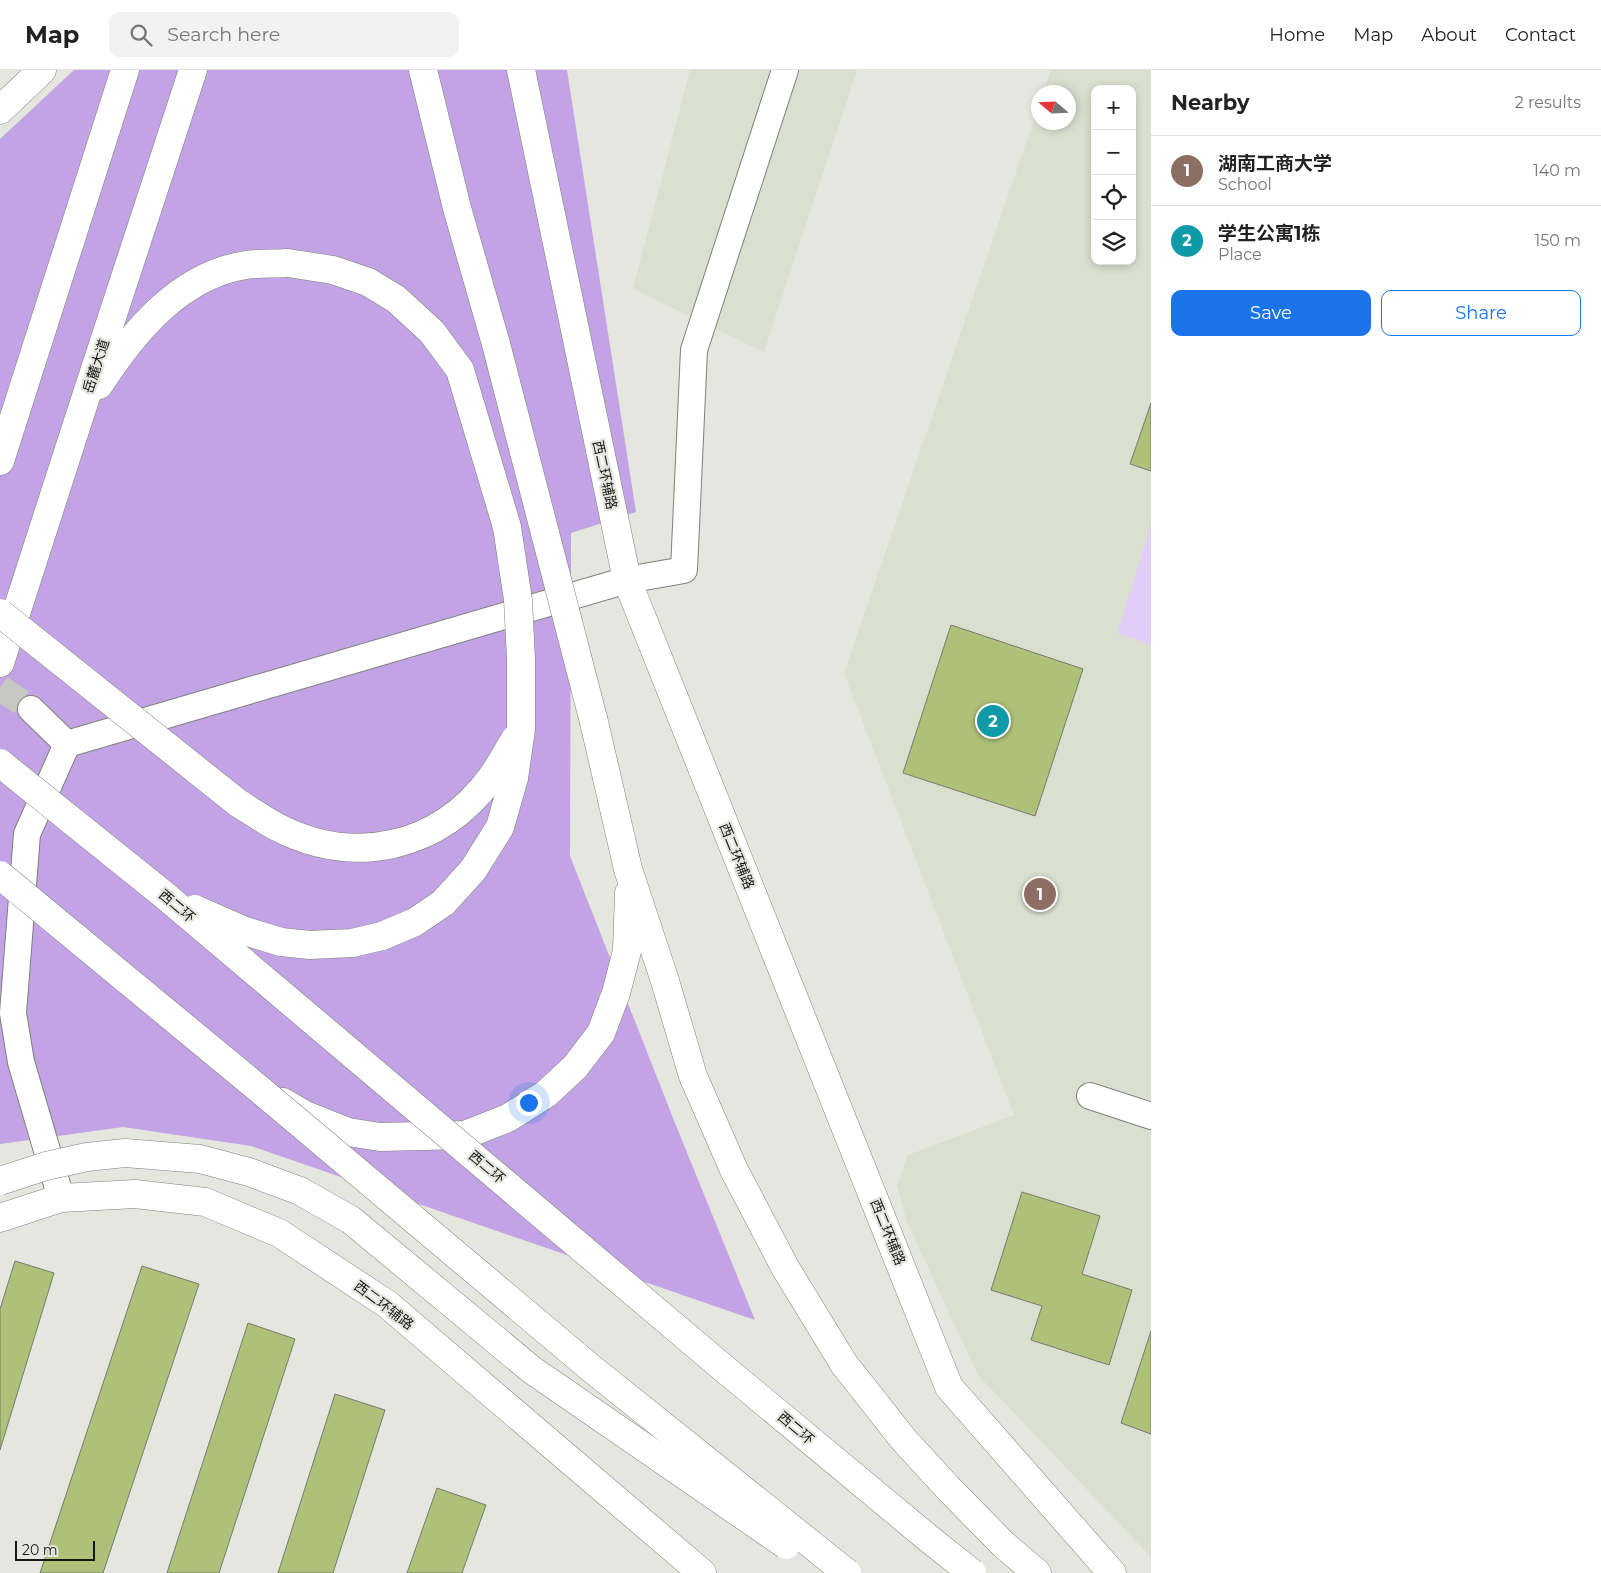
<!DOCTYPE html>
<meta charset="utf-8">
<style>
:root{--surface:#fff;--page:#f2f2f2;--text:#222;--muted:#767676;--line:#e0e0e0;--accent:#1a73e8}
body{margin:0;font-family:Montserrat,"Noto Sans SC",sans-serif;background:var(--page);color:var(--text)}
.controls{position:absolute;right:15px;top:15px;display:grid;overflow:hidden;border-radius:10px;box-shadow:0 2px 8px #0003}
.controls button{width:45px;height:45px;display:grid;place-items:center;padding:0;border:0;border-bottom:1px solid var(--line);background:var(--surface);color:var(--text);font:25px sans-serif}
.compass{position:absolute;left:1031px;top:15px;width:45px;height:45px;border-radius:50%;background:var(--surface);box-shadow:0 2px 8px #0003;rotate:289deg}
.scale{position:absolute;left:15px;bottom:12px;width:80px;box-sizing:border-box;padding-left:5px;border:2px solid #171815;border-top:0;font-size:14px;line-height:18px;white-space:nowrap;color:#171815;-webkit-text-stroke:4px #e5e7df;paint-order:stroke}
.you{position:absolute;left:528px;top:1032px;width:18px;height:18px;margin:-12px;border:4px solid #fff;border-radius:50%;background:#1a73e8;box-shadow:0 0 0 8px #1a73e833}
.badge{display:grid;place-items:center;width:32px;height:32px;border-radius:50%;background:var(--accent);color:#fff;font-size:16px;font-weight:700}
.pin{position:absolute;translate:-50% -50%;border:2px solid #fff;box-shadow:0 1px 5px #0006}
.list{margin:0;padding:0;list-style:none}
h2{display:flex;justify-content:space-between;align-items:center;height:65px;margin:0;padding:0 20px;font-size:21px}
h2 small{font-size:16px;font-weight:400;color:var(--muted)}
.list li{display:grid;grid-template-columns:32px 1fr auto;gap:15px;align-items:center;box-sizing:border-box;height:70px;padding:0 20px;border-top:1px solid var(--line)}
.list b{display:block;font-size:19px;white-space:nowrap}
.list p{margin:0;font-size:16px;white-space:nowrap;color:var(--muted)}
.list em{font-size:16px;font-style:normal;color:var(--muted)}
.actions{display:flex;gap:10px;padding:15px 20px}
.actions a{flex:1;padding:11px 0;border:1px solid var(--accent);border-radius:10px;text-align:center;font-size:18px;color:var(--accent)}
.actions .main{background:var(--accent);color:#fff}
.icon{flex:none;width:28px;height:28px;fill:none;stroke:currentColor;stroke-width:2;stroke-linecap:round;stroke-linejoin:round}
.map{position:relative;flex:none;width:1151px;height:1503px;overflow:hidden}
header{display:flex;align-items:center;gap:30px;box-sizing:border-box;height:70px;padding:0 25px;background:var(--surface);border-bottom:1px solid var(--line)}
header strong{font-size:24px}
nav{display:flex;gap:28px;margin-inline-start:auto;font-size:18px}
.search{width:350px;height:45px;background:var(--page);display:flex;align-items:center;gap:12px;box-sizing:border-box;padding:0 18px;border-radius:10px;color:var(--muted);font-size:19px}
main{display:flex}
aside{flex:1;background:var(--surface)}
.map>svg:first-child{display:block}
.built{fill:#dadfcf;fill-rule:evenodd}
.green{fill:#e1cdf8}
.forest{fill:#c2a3e5}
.building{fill:#adc178;stroke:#767971}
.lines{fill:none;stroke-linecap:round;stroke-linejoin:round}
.minor-tunnel{stroke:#c6c8c1;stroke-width:26;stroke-dasharray:26 13;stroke-linecap:butt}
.minor-casing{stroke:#7e8179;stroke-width:28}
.tertiary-casing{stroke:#7e8179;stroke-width:29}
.trunk-casing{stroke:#7e8179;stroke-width:29}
.minor{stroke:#fff;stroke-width:26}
.tertiary{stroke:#fff;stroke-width:28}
.trunk{stroke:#fff;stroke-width:28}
.trunk-bridge-casing{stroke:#7e8179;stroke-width:29;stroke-linecap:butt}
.trunk-bridge{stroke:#fff;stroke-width:28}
.labels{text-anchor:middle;stroke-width:4.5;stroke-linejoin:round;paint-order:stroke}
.street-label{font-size:14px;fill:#171815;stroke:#e5e7df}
</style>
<header>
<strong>Map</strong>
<div class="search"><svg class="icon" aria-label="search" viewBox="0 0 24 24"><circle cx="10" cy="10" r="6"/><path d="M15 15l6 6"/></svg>Search here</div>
<nav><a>Home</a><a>Map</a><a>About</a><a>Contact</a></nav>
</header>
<main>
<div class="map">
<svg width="1151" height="1503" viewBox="0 0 1151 1503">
<rect width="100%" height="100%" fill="#e5e7df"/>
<g class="built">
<polygon points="690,0 857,0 764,282 633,219"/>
<path d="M1051,0H1151V1487L978,1305L907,1152L897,1115L908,1085L1014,1045L844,603L1038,38V52H1068V22H1044ZM1095,19H1132V191H1095Z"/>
</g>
<polygon class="green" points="1151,456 1151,575 1117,563"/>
<polygon class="forest" points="74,0 567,0 636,442 571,463 570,786 675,1053 755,1250 251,1076 123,1057 0,1074 0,69"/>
<g class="building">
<polygon points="1151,333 1151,401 1130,394"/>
<polygon points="951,555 1083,599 1035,746 903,703"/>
<polygon points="1022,1122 1100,1146 1082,1204 1132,1220 1109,1295 1031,1270 1042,1236 991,1220"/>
<polygon points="15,1191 54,1203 0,1380 0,1239"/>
<polygon points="142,1196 199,1214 103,1503 40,1503"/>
<polygon points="248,1253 295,1269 219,1503 167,1503"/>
<polygon points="1151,1261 1151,1364 1121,1353"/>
<polygon points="335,1324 385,1340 333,1503 278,1503"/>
<polygon points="437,1418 486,1435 462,1503 407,1503"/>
</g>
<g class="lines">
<polyline class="minor-tunnel" points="0,618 31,639"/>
<g class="minor-casing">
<g id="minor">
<polyline points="31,639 67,674"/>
<polyline points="1090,1026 1151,1046"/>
<polyline points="61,1128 21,992 13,943 27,764 67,674 627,510 684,500 694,280 785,0"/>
</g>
</g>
<g class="tertiary-casing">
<g id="tertiary">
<polyline points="521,0 627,510 949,1317 1112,1503"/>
<polyline points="0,1148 61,1128 135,1124 205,1132 279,1163 387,1234 702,1503"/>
</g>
</g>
<g class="trunk-casing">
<g id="trunk">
<polyline points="423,0 457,138 496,274"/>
<polyline points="0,40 42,0"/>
<path d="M99,315C133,262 180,205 246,195C259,193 274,194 288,193"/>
<polyline points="0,391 125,0"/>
<polyline points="0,593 79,348 193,0"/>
<polyline points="594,652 628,799 665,911 693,1006 734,1100 786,1199 844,1294 904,1370 949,1419 1004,1475 1037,1503"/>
<polyline points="283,1032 305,1045 348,1062 380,1067 465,1065 508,1048 546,1024 575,997 601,963 616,923 627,881 629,823"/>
</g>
</g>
<use href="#minor" class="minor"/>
<use href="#tertiary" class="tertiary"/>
<use href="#trunk" class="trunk"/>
<g class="trunk-bridge-casing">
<g id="trunk-bridge">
<polyline points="496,274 594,652"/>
<path d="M0,543L238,733C251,741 264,750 277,757C355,797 439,778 491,708C500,696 507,682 515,669"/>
<polyline points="0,693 163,824 721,1296 928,1468 972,1503"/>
<polyline points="0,805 259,1019 592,1299 847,1503"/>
<polyline points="195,839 245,861 281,872 310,875 352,873 382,866 415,852 443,833 473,800 500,757 514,708 521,659 521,589 518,530 507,457 460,300 432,262 396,229 368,212 333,200 288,193"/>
<polyline points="0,1111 46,1096 87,1087 125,1083 200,1089 249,1102 300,1121 351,1150 532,1300 786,1475"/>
</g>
</g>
<use href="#trunk-bridge" class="trunk-bridge"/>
</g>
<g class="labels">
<g class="street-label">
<text transform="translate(96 296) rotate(-72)" y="5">岳麓大道</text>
<text transform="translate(605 405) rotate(78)" y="5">西二环辅路</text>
<text transform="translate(737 786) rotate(68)" y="5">西二环辅路</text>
<text transform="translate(177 836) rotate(40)" y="5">西二环</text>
<text transform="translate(487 1097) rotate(40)" y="5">西二环</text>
<text transform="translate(888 1162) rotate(68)" y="5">西二环辅路</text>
<text transform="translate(384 1235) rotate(37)" y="5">西二环辅路</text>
<text transform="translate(796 1358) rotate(40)" y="5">西二环</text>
</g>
</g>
</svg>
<div class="controls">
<button>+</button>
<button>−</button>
<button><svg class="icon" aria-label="locate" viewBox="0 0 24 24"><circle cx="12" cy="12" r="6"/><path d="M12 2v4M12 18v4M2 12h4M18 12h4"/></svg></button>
<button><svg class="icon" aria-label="layers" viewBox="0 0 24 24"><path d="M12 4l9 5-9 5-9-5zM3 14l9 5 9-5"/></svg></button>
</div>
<svg class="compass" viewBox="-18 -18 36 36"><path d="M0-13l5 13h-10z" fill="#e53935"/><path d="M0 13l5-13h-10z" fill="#767676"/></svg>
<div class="scale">20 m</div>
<div class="you"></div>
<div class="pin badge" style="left:1040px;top:824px;background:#8d6e63">1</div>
<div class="pin badge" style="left:993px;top:651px;background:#0f9aa8">2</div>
</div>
<aside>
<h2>Nearby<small>2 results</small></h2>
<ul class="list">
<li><span class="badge" style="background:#8d6e63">1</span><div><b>湖南工商大学</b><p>School</p></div><em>140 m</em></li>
<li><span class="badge" style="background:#0f9aa8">2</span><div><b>学生公寓1栋</b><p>Place</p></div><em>150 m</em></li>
</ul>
<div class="actions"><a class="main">Save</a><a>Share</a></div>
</aside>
</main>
